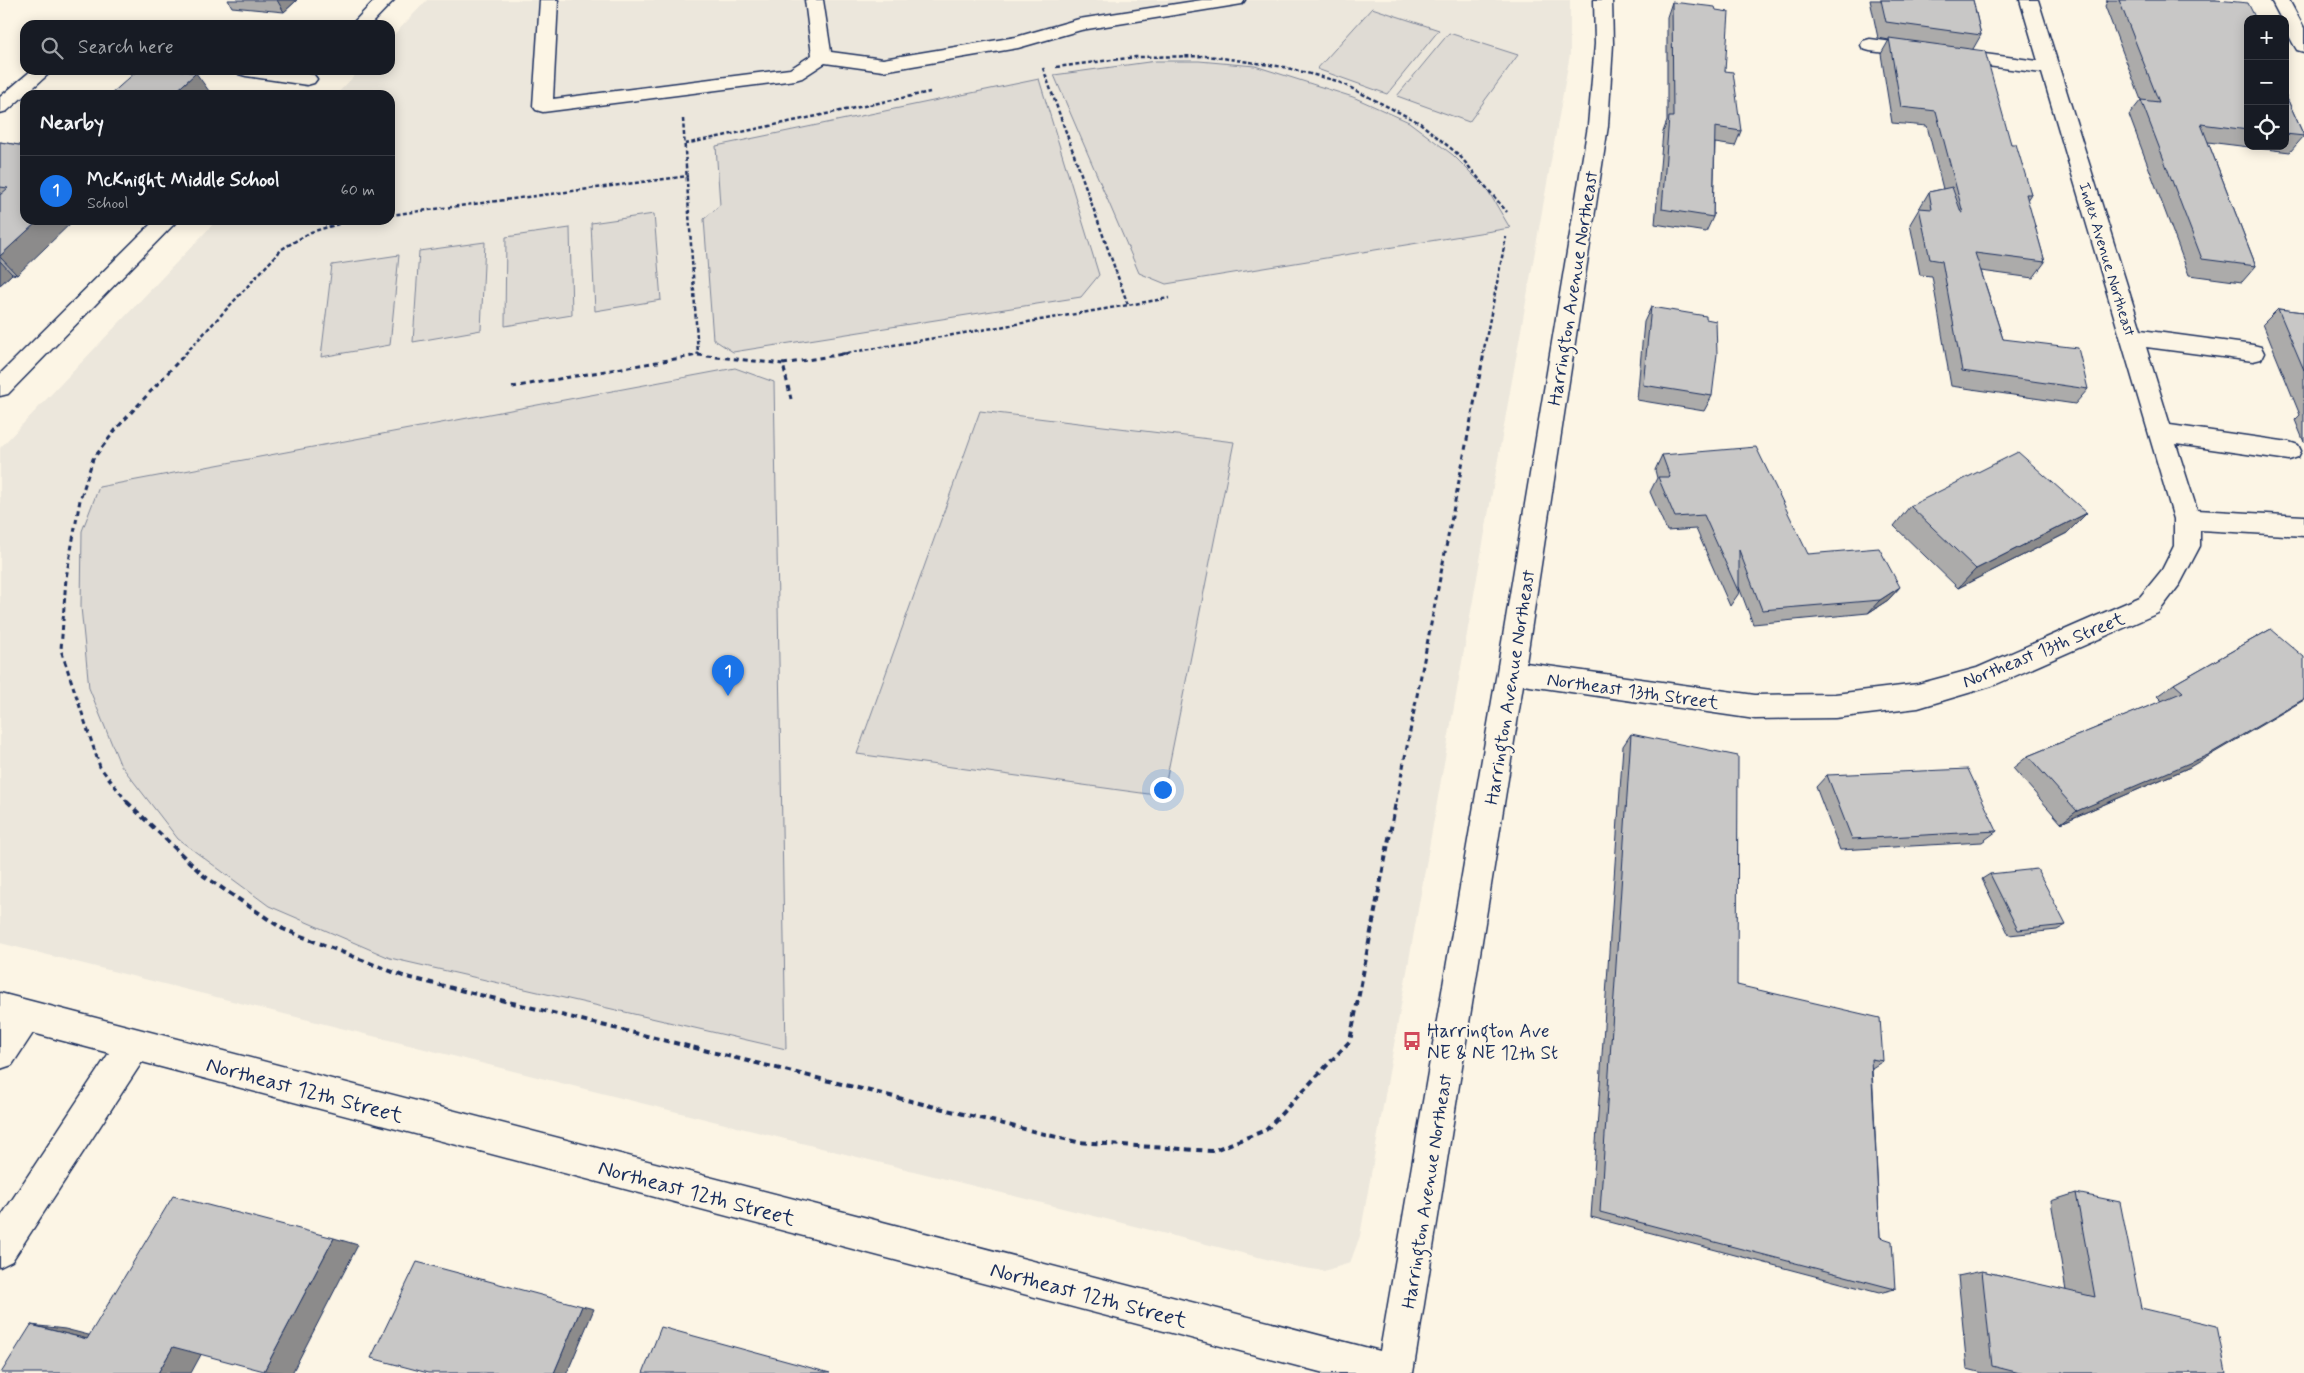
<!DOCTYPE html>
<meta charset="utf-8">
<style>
:root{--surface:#171b24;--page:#242831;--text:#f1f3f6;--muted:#9ea1a6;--line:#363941;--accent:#1a73e8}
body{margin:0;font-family:Mynerve,sans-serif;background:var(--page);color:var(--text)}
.controls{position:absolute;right:15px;top:15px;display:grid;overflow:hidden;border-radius:10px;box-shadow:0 2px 12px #0003}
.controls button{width:45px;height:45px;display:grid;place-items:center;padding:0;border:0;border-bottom:1px solid var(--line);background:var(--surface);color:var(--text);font:25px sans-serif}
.you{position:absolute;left:1162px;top:789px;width:18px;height:18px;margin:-12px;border:4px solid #fff;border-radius:50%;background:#1a73e8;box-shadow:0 0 0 8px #1a73e833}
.badge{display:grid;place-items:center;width:32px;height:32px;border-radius:50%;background:var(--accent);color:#fff;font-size:16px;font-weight:700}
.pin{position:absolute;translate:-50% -41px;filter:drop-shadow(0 1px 2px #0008)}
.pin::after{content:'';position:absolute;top:26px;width:18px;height:15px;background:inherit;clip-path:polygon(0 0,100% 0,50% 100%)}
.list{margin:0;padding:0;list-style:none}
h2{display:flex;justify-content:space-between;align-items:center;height:65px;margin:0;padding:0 20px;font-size:21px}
h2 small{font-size:16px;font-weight:400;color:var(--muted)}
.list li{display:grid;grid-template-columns:32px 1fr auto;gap:15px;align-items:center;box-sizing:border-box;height:70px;padding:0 20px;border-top:1px solid var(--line)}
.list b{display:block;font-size:19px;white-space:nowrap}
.list p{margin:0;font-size:16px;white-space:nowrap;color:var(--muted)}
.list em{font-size:16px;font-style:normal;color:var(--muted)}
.icon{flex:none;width:28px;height:28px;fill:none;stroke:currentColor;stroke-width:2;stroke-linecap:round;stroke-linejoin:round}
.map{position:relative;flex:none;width:2304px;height:1373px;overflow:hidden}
.search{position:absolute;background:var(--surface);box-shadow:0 2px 12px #0003;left:20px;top:20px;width:375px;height:55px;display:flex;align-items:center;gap:12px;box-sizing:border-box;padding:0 18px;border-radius:15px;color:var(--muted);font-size:19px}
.panel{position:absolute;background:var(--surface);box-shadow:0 2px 12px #0003;left:20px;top:90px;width:375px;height:135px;border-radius:15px}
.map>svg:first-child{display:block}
.built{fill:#ece7dc}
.green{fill:#dfdbd4;stroke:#7d8599}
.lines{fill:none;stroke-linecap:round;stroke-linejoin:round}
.minor-casing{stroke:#1b2f5e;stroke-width:3}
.path-far2{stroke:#1b2f5e;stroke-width:2.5;stroke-dasharray:4 2.5;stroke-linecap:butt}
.path-far1{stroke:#1b2f5e;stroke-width:3;stroke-dasharray:5 4;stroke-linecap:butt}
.path{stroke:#1b2f5e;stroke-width:4;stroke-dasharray:6 4.5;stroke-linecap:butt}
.minor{fill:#fcf5e5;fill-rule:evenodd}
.wall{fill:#acabaa;stroke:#1b2f5e}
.shaded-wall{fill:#8c8b8b;stroke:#1b2f5e}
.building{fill:#c8c7c6;stroke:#1b2f5e}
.labels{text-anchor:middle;stroke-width:5;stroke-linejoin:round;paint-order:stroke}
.far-street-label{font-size:16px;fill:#1b2f5e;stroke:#fcf5e5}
.street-label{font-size:19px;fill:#1b2f5e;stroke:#fcf5e5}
.poi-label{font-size:19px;fill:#1b2f5e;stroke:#fcf5e5;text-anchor:start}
.near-street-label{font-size:22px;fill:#1b2f5e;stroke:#fcf5e5}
</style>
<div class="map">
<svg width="2304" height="1373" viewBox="0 0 2304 1373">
<rect width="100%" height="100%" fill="#fcf5e5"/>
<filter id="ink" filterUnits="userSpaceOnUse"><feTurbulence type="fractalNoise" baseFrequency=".02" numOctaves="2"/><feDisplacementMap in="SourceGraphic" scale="10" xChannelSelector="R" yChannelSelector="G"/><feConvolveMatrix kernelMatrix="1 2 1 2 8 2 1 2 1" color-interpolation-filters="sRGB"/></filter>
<g filter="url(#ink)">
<polygon class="built" points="427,0 1570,0 1570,54 1360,1236 1350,1263 1324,1271 1298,1267 0,943 0,448 217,220 390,220 390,95 336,95 360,70 390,70 390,39"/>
<g class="green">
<polygon points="1372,8 1439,30 1387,94 1317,69"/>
<polygon points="1449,33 1518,55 1469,122 1397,96"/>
<polygon points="1156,61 1199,61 1255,66 1353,97 1409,122 1453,155 1487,189 1510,228 1166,284 1139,273 1054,75"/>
<polygon points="1039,79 1099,275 1081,297 733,352 713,339 704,219 720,205 716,146"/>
<polygon points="654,214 661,300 595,311 591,223"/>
<polygon points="570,228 572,315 505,326 506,237"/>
<polygon points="485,242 481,330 413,342 419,251"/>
<polygon points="399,255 390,345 321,357 332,265"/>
<polygon points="735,368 774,382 786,1049 390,958 269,906 178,839 120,764 89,688 81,607 82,531 99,487"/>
<polygon points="980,411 1234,442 1163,796 857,754"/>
</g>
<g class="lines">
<g class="minor-casing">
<g id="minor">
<polygon points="375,0 394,0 370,25 351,25"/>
<polygon points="540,0 558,0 553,99 790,69 812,55 805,0 823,0 831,52 883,59 1016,37 1079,19 1202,0 1245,0 1242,4 1236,5 1081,30 1018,48 883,71 825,63 802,78 795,80 543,112 536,110 533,106"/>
<polygon points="1594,0 1612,0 1613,44 1608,126 1526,663 1755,695 1835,694 1918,684 1977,668 2140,597 2162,570 2174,546 2174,519 2042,73 1870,51 1863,49 1861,45 1863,41 1870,39 2038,61 2020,0 2038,0 2141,330 2253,345 2261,347 2264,353 2261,359 2253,361 2146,347 2170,425 2289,442 2298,445 2301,451 2298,457 2289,460 2176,444 2197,510 2304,516 2304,536 2200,530 2200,546 2180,584 2158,613 1992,686 1918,708 1835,718 1755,719 1523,685 1413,1373 1324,1373 142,1062 12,1261 0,1267 0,1218 109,1053 33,1033 12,1065 0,1069 0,993 1380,1351 1497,672 1588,126 1595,44"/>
<path d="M2271,0H2289L2304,28V52L2297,50C2291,40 2285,30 2285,19H2281Z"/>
<polygon points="32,70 53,70 7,111 0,113 0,97"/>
<polygon points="237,70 285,70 314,75 317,79 314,83 307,85 246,76 239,74"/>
<polygon points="155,220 178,220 8,394 0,396 0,374"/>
</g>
</g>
<g class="path-far2">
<polyline points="1056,67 1136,57 1208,56 1284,67 1337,81 1420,123 1459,155 1507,212"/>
<polyline points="1043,68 1128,305"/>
<polyline points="683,119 698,354"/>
<polyline points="685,144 930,92"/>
<polyline points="390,215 688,176"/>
<polyline points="185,354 282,249 311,232 352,220"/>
<polyline points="841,354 1169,298"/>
<polyline points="1483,354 1506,237"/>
</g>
<g class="path-far1">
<polyline points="698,355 783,364 791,399"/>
<polyline points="783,364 849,353"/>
<polyline points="512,387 698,355 698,353"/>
<polyline points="128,803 100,767 61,650 66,578 80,500 93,459 117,428 186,353"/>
<polyline points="1396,803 1484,353"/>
</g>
<polyline class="path" points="127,802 204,876 283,929 403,976 1077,1142 1212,1151 1266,1130 1350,1041 1396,802"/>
<use href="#minor" class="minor"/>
</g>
<g class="wall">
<polygon points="228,0 297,0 284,12 232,7"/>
<polygon points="1870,0 1973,0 1981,35 1973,49 2031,194 2027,200 2045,262 2033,278 1981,271 2003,339 2088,389 2075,404 1951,386 1932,276 1920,275 1910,224 1929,192 1943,189 1927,126 1892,123 1881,54 1889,40 1878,38"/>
<polygon points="2106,0 2216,0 2248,19 2248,146 2285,146 2285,94 2304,136 2290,152 2208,142 2256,266 2242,282 2189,275 2129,115 2141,100 2105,6 2108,0"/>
<polygon points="1672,2 1725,71 1741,131 1735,146 1715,143 1713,217 1706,232 1655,224 1663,132 1667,121 1667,17"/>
<polygon points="0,142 25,146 17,275 12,274 0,285"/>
<polygon points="1651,307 1712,396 1704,411 1637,400 1644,322"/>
<polygon points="2278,309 2304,312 2304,442 2295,420 2300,415 2263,324"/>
<polygon points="1662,455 1808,554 1900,587 1888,600 1868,613 1753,624 1739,587 1739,593 1730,606 1696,529 1667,531 1650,492 1657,478 1655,470"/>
<polygon points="1910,506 2067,533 1958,588 1894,526"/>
<polygon points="2271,629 2190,767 2061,823 2013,768 2028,756 2162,701 2157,696 2174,684"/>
<polygon points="1631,734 1737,985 1883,1061 1872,1068 1880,1237 1895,1289 1879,1293 1591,1217 1623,746"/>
<polygon points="1827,775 1997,831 1982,842 1840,850 1816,787"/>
<polygon points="1990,874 2066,925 2057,930 2009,935 1982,879"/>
<polygon points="2076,1193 2141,1308 2226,1373 1983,1373 1967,1369 1958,1276 1982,1271 2066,1291 2051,1201"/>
</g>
<g class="shaded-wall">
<polygon points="277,0 297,0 284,12"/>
<polygon points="196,73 209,91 205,95 172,95"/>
<polygon points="39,220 74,220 17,275 0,257 0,256"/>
<polygon points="0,261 12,274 0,285"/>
<polygon points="2087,513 2067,533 1958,588 1976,569"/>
<polygon points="1900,587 1888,600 1868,613 1880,600"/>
<polygon points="2304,699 2304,700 2190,767 2061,823 2077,811"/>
<polygon points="334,1238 358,1245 292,1373 264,1371"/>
<polygon points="582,1306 594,1309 567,1373 554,1373"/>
<polygon points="31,1325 65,1329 120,1343 87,1339"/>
<polygon points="173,1347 203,1351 191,1373 158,1373"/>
</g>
<g class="building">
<polygon points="1881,0 1973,0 1981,35 1886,22"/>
<polygon points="2119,0 2216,0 2248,3 2256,19 2248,19 2248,130 2201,124 2256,266 2202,259 2141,100 2159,102"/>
<polygon points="1672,2 1715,7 1716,10 1729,12 1725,71 1733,72 1741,131 1715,127 1713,217 1662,209 1669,117 1673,117"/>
<polygon points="1889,38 1985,51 2011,144 2016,144 2031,194 2026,194 2045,262 1975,253 2003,339 2078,348 2088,389 1962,371 1942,261 1930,259 1919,208 1932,209 1929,192 1952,187 1961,212 1963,213 1936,111 1901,107"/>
<polygon points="138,70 178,70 196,73 172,95 110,95"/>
<polygon points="2285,94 2304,136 2285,134"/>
<polygon points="0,142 25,146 25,220 39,220 0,256 0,195 8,188 0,187"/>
<polygon points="1651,307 1706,316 1706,319 1716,321 1717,354 1712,396 1643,385"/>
<polygon points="2278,309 2304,312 2304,370"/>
<polygon points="1756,447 1808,554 1879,548 1900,587 1880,600 1762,610 1739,550 1739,593 1704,515 1675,517 1658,477 1670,477 1662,455"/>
<polygon points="2018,452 2087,513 1976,569 1910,506"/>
<polygon points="2271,629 2304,657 2304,699 2208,755 2077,811 2028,756 2183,692 2174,684"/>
<polygon points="1631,734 1738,756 1737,985 1880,1018 1883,1061 1871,1059 1880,1237 1892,1241 1895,1289 1600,1212"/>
<polygon points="1968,769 1997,831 1852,839 1827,775"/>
<polygon points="2037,869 2066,925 2018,930 1990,874"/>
<polygon points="2076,1193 2120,1202 2141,1308 2217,1326 2226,1373 2020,1373 1992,1366 1982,1271 2095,1297"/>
<polygon points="173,1196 334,1238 264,1371 173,1347 158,1373 1,1373 31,1325 87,1339"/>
<polygon points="417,1262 582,1306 554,1373 428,1373 371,1358"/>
<polygon points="661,1327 830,1373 643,1373"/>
</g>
</g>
<defs>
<g id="bus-bare" transform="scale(1.5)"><path d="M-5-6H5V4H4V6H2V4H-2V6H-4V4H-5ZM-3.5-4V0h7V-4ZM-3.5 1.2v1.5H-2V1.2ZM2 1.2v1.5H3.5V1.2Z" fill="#d1495b" stroke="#fcf5e5" stroke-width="2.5" paint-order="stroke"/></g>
</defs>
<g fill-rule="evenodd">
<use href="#bus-bare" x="1412" y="1041"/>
</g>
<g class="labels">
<g class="far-street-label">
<text transform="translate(2108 259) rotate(73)" y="6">Index Avenue Northeast</text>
</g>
<g class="street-label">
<text transform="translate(1572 288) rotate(-81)" y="7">Harrington Avenue Northeast</text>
<text transform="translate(2043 649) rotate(-22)" y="7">Northeast 13th Street</text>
<text transform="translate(1509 687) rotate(-81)" y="7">Harrington Avenue Northeast</text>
<text transform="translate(1633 690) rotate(8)" y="7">Northeast 13th Street</text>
<text transform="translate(1426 1191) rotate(-81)" y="7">Harrington Avenue Northeast</text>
</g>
<g class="poi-label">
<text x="1427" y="1037">Harrington Ave<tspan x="1427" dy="22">NE &amp; NE 12th St</tspan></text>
</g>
<g class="near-street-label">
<text transform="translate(305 1089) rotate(15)" y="8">Northeast 12th Street</text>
<text transform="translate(697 1192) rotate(15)" y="8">Northeast 12th Street</text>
<text transform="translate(1089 1294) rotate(15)" y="8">Northeast 12th Street</text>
</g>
</g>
</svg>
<div class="controls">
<button>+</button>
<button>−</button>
<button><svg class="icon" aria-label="locate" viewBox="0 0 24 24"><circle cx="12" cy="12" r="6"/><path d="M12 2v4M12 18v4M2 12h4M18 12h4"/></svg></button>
</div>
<div class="you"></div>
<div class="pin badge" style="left:728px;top:696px">1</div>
<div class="search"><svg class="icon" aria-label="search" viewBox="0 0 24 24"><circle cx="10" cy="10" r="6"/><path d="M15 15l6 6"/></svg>Search here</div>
<section class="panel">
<h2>Nearby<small></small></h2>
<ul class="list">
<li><span class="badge">1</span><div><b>McKnight Middle School</b><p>School</p></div><em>60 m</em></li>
</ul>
</section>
</div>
